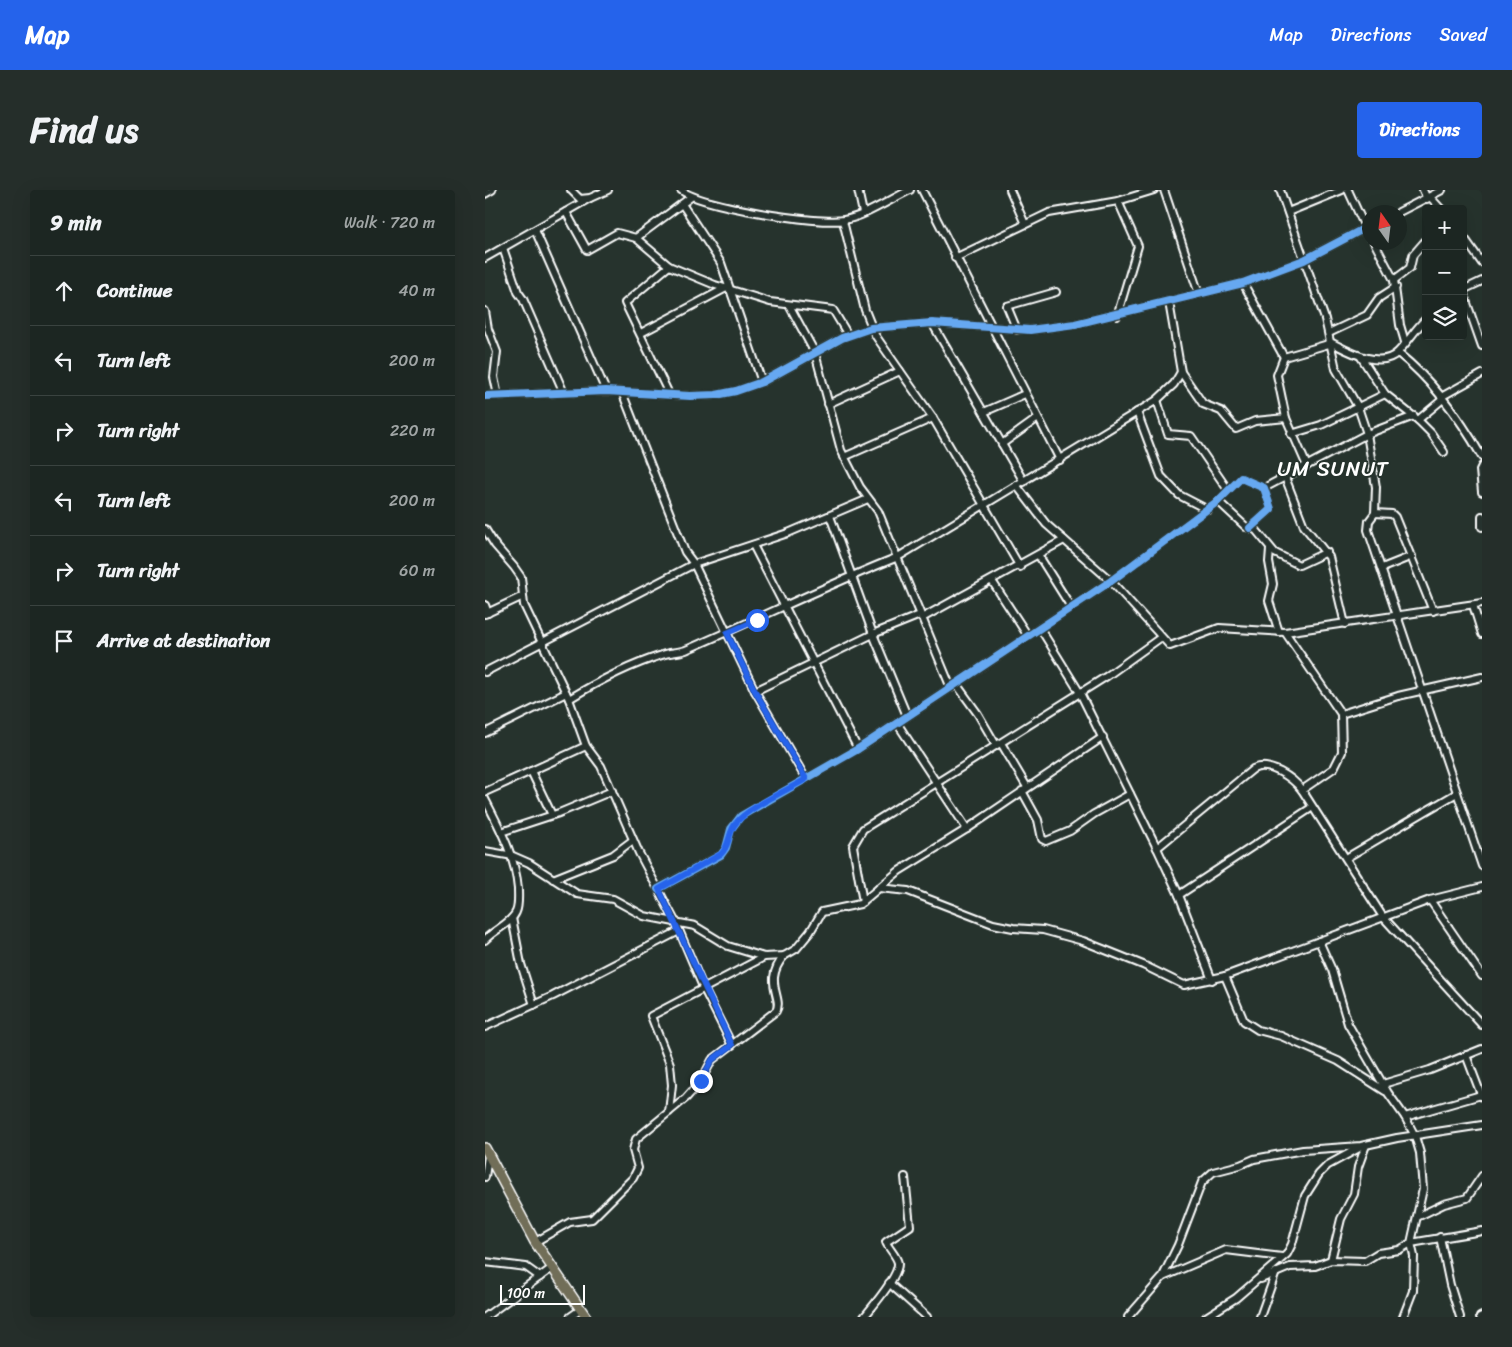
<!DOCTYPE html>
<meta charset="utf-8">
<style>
:root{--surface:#1c2622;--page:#252e2a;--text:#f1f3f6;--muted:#a0a5a5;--line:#3a4340;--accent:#2563eb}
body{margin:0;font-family:Sriracha,sans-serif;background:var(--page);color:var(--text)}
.controls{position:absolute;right:15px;top:15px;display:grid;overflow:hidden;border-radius:5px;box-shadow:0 5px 20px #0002}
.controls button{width:45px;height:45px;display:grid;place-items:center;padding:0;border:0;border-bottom:1px solid var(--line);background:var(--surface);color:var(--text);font:25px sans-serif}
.compass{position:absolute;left:877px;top:15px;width:45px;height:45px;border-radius:50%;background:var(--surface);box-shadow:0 5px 20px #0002;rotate:346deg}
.scale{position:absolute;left:15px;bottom:12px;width:85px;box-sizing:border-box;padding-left:5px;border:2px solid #fff;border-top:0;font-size:14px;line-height:18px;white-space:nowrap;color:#fff;-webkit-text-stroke:4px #26332d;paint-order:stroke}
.stop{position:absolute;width:15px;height:15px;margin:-11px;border:4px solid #2563eb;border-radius:50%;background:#fff}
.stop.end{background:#2563eb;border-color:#fff;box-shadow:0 1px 5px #0008}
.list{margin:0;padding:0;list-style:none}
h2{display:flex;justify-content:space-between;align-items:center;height:65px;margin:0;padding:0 20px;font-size:21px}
h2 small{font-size:16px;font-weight:400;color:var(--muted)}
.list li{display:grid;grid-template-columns:32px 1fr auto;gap:15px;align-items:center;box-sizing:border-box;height:70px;padding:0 20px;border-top:1px solid var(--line)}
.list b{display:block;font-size:19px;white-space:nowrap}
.list em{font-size:16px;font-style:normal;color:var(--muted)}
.icon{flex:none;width:28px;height:28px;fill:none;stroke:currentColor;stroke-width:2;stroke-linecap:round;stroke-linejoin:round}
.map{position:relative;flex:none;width:997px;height:1127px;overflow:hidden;border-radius:5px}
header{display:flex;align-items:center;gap:30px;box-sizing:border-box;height:70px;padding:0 25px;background:var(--accent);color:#fff}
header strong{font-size:24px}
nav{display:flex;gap:28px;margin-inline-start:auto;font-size:18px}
.intro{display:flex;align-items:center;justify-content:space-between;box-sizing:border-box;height:120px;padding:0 30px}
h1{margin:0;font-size:35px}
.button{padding:12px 22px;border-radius:5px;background:var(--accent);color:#fff;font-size:18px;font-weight:700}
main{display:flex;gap:30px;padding:0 30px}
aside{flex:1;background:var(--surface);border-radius:5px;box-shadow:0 5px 20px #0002}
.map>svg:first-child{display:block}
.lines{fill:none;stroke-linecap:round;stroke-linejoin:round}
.minor-casing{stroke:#fff;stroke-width:10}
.highway-casing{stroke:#fff;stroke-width:12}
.minor{stroke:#26332d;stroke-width:6}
.highway{stroke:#716e59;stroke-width:9}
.cycleway-casing{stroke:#26332d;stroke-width:11}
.cycleway{stroke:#66a8f1;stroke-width:8}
.route{stroke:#2563eb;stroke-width:6}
.labels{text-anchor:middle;stroke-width:4;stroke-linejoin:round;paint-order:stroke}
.quarter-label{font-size:21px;letter-spacing:1px;fill:#fff;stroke:#26332d}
</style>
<header>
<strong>Map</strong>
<nav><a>Map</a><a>Directions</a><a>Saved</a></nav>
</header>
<div class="intro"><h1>Find us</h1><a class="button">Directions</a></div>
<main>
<aside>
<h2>9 min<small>Walk · 720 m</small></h2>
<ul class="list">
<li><svg class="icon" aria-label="ahead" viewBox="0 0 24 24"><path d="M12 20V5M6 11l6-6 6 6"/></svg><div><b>Continue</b></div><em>40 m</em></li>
<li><svg class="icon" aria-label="left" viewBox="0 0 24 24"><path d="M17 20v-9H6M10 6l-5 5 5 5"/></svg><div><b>Turn left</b></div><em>200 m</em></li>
<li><svg class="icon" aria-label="right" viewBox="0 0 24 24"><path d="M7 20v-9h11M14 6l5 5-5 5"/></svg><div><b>Turn right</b></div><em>220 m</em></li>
<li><svg class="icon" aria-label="left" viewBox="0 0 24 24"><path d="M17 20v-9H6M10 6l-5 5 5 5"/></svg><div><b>Turn left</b></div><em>200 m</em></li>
<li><svg class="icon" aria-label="right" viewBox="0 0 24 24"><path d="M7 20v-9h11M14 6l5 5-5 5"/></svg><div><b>Turn right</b></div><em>60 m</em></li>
<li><svg class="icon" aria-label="arrive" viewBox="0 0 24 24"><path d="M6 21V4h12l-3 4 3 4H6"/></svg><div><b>Arrive at destination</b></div></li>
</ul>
</aside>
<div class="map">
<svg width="997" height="1127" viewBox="0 0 997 1127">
<rect width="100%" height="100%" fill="#26332d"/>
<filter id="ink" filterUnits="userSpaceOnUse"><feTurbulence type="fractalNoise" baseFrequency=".02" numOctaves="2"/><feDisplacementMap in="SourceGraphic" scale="10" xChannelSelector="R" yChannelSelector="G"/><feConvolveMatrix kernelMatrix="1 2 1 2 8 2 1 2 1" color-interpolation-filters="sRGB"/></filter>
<g filter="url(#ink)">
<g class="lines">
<g class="minor-casing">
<g id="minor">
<polyline points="86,0 95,9 105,8 123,0"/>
<path d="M196,0C215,16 334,35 359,30C381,26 404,10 425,0"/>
<polyline points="373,0 378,23"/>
<polyline points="437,0 575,270"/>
<polyline points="525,0 540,34"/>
<polyline points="679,0 714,104"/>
<polyline points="795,0 840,129 851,179 873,217 882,244 891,297 890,323 884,331 883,340 997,676"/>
<polyline points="863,0 884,46"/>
<polyline points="938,0 942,9"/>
<polyline points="0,4 7,0"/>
<polyline points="946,8 956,19"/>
<polyline points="197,14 236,73 277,192"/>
<polyline points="81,22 102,60 132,43 151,48 184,76 230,95 285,112 348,120 363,145"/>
<polyline points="803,22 857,0"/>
<polyline points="914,22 957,0"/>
<polyline points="358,31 380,120 390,145 448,228 535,377"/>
<polyline points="50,40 121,201"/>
<polyline points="978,46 997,73"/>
<polyline points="151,48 206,7"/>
<polyline points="889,52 909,90 915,135 920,152"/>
<polyline points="18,58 33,102 38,109 79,203"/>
<polyline points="0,68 105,8"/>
<polyline points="470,68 564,23 633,11 669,0"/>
<polyline points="184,76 140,113 184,204"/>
<polyline points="909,90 925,78 928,65 941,50"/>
<polyline points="758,93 799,167"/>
<polyline points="978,100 997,91"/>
<polyline points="978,102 997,156"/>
<path d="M684,112L696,182L718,214L736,221L751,239L770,231L801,228L792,185L799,167L847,153C863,161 896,180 913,162C923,152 930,139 941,129"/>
<polyline points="304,115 330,163 356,260 375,297 393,321 466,498"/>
<polyline points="0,121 3,139 12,162 9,187 13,206"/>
<polyline points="632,126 653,56 633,11"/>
<polyline points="447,133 539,292"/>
<polyline points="532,140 522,116 571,102"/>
<polyline points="156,143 241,98"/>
<polyline points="844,143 882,125 894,108 911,97"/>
<path d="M913,163C948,191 975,228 997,267"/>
<polyline points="876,167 900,204 933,230 946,243 959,262"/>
<polyline points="137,202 200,362 209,374 270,501 321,589"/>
<polyline points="0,206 121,201 205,206 231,205 251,201 277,192 357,148 386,138 447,133 545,140 590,134 758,93 819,70 884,36"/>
<polyline points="956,207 997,184"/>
<polyline points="672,210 683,244 706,246 743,300"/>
<polyline points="343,214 415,181"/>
<polyline points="499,222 540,204"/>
<polyline points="652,222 676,286 694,305 723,320"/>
<polyline points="801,228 822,276"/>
<polyline points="933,230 958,209"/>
<polyline points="806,244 836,235 900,204"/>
<polyline points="517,254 553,228"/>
<polyline points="359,267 448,228"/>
<polyline points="997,276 995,280 997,302"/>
<polyline points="800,287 819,336 844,367 860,434"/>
<polyline points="532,296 561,334 626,391 685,456 734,438 800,442 997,413"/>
<polyline points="779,298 882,244 929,226"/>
<polyline points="733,311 761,337 771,340 790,363 814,375 842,362"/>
<polyline points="890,323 907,324 910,327 948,421"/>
<polyline points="345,326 388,444 422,526"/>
<polyline points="997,326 997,337"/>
<polyline points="0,339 10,355 29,377 36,387 39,415 84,509 101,556 116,576 154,663 191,733 218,797 247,855"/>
<polyline points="268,355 373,559"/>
<polyline points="785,359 784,372 788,394 784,411 794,442"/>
<polyline points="554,366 586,417"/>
<polyline points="897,378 927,366"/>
<polyline points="507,391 543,446"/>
<polyline points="0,415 3,423"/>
<polyline points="988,415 997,444"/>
<polyline points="0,424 36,407"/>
<polyline points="437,428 579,350"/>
<polyline points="555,438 595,503 672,658 694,705 727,790"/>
<polyline points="800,442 856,524 857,562 849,578 817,600"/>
<polyline points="0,482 209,374 303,343 383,309"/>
<polyline points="472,495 493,524 511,555"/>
<polyline points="270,501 388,444 435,425"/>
<path d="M84,509C112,492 145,475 177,465C185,462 195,463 203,459C273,429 342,395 413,367L672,210L689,194L696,182"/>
<polyline points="856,524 913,506 997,487"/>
<polyline points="412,533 482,639"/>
<polyline points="0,543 81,503"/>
<polyline points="516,553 542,597"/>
<polyline points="46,581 67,625"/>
<polyline points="537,601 553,630 557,649 561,651 585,641 609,624 645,604"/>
<polyline points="0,602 101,556"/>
<path d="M0,609C15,639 30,665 33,699C33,706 34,716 31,722C26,734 8,740 0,750"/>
<polyline points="16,642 74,623 127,601"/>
<path d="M672,658L768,579C784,571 808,588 817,600L898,727L997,835"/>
<polyline points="0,661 28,666 44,673 92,704 128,709 159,726 210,736 243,756 279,767 299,766 311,759 325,742 337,722 375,714 414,681 482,639 618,547"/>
<polyline points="861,668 972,603"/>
<polyline points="68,689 128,665 148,650"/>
<polyline points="394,698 423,701 508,734 528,738 558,740 598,751 658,775 699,795 740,786 945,710 997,697"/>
<polyline points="173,699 236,665 241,658 246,639 256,626 373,559 626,391 733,311 756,288 779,298 786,319 765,338"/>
<polyline points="694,705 826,618"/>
<polyline points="945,710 997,786"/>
<polyline points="378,712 368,656 378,639 622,486 675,448"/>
<polyline points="27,728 36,774 49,815"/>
<polyline points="834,751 847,780 863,834 903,903 920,927 930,946 935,963 938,999 926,1053 929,1066 928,1101 918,1127"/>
<polyline points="740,786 759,831 773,840 796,846 853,871 900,901"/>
<polyline points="0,837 68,806 194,741"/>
<polyline points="981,865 997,907"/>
<polyline points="898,894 945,880 997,859"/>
<polyline points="184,922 187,895 185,874 166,826 279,767"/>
<polyline points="920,927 996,905"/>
<polyline points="0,987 3,966"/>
<polyline points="932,1027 959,1014 982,1008 997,986"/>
<polyline points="955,1047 965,1095 975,1127"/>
<path d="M50,1052L85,1032L107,1029L148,988L153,978L148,960L151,949L201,908L216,891L227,870L291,821C299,808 277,792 299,766"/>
<polyline points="846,1070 856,1029 869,1004 873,977 881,955"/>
<polyline points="0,1072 41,1077 55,1087"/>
<polyline points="678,1087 741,1060 797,1067"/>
<polyline points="776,1089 805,1077 830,1076 846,1070 880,1071 893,1063 914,1060 926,1053 997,1041"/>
<polyline points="404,1093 442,1127"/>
<polyline points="0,1127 67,1078"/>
<polyline points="85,1127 95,1120"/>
<path d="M379,1127C388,1116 414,1086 413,1073C412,1066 403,1058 401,1052L425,1036L420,987"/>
<polyline points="643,1127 677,1088 693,1055 717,992 728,982 755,975 769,969 818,960 876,956 912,948 997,935"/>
<polyline points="721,1127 751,1108 802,1064 807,1054 820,1006 834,984 843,975 874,958"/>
<polyline points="775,1127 791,1082"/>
<polyline points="995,1127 997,1126"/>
</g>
</g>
<g class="highway-casing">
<polyline id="highway" points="0,958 50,1052 101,1127"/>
</g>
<use href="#minor" class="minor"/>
<use href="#highway" class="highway"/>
<g class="cycleway-casing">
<g id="cycleway">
<polyline points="0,206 121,201 205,206 231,205 251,201 277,192 357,148 386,138 447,133 545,140 590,134 758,93 819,70 884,36"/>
<polyline points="173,699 236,665 241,658 246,639 256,626 373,559 626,391 733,311 756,288 779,298 786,319 765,338"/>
</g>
</g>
<use href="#cycleway" class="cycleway"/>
</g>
</g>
<g class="lines" filter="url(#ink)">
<path class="route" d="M216,891L227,870L247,855L174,699L236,664C245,656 243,642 251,633C262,618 303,600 321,589L270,501L242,443L272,430"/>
</g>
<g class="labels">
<g class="quarter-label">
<text x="848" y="286">UM SUNUT</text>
</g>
</g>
</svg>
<div class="controls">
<button>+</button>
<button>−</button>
<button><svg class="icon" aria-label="layers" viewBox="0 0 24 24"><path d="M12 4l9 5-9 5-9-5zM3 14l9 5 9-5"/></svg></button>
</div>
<svg class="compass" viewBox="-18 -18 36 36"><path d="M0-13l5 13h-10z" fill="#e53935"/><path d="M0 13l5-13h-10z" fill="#a0a5a5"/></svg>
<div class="scale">100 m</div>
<div class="stop" style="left:272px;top:430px"></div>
<div class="stop end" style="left:216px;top:891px"></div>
</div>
</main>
